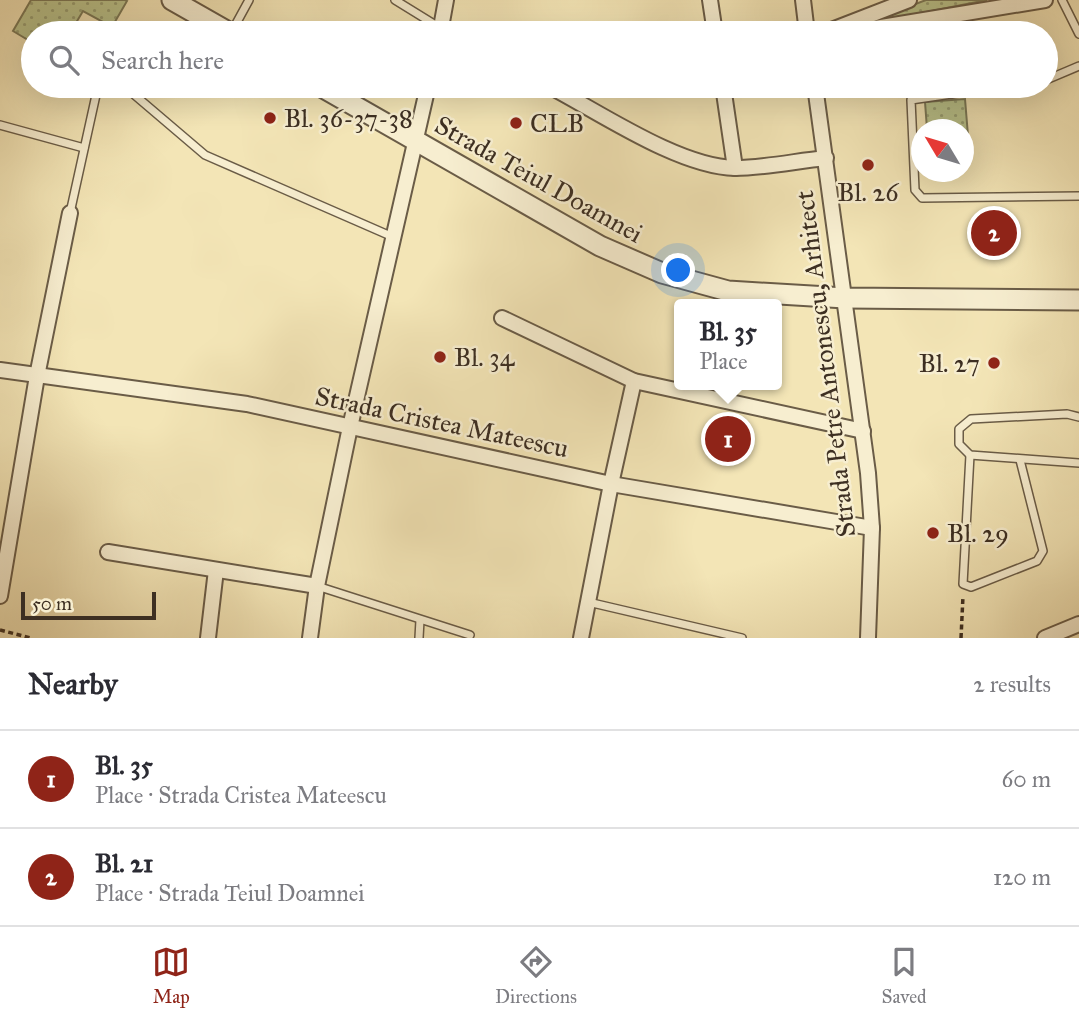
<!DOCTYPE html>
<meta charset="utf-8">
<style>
:root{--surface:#fff;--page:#f2f2f3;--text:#2b2b33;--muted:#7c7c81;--line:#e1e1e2;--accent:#8f2418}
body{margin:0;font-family:"IM FELL Great Primer",serif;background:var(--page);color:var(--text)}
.compass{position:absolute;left:911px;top:119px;width:63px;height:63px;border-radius:50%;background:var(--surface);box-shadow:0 7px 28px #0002;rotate:308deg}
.scale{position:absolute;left:21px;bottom:18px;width:135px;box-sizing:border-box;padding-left:7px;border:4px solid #3d2f22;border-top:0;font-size:19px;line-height:24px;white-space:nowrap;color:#3d2f22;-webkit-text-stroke:5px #f7eed0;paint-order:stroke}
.you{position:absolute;left:679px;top:271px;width:24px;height:24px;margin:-18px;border:5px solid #fff;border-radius:50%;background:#1a73e8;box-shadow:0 0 0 10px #1a73e833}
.badge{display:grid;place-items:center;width:46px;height:46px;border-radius:50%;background:var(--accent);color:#fff;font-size:23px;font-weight:700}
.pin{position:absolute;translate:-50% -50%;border:4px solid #fff;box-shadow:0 2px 7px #0006}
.popup{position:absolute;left:674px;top:299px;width:108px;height:91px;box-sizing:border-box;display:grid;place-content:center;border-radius:7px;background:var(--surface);filter:drop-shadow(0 2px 5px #0005);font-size:23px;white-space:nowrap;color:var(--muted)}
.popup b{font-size:26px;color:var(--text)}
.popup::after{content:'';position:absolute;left:50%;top:100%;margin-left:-14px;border:14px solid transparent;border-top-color:var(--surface)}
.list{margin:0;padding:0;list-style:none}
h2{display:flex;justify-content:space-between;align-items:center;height:91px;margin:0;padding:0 28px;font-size:30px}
h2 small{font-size:23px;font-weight:400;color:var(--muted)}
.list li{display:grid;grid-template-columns:46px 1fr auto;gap:21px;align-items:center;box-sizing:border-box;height:98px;padding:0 28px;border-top:2px solid var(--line)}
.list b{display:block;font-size:26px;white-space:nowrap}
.list p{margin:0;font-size:23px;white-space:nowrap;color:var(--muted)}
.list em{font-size:23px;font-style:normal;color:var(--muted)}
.icon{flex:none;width:38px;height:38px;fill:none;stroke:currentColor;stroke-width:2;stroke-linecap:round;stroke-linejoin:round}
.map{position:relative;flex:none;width:1079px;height:638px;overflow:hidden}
.search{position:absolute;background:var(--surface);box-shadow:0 7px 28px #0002;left:21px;right:21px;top:21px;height:77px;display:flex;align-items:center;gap:18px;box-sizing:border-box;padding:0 24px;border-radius:38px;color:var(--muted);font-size:26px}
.sheet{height:287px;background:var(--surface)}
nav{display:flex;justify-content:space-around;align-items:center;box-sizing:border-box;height:98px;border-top:2px solid var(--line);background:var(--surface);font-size:19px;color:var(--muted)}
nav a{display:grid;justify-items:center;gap:4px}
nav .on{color:var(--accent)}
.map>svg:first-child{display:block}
.park{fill:url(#park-dots);stroke:#7c7a58;stroke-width:2}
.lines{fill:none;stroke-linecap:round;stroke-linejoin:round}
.service-casing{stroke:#6a5c47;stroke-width:10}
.minor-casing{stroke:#6a5c47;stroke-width:18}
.tertiary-casing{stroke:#6a5c47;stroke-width:23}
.path{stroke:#3d2f22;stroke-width:3.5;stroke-dasharray:5 3.5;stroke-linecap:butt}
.service{stroke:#f7eed0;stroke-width:7}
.minor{stroke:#f7eed0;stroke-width:14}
.tertiary{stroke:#f7eed0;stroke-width:19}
.poi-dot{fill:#8f2418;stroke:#f7eed0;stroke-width:2.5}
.labels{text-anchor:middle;stroke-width:5;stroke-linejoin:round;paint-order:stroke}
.poi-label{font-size:26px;fill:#3d2f22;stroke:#f7eed0;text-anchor:start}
.street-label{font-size:26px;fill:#3d2f22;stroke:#f7eed0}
</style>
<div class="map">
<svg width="1079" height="638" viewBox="0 0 1079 638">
<defs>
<pattern id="park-dots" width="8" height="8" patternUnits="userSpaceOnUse" patternTransform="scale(1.75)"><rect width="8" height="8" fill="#bbc58e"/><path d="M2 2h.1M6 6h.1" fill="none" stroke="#99a074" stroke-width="1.8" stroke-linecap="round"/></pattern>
</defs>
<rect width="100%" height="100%" fill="#f3e5b6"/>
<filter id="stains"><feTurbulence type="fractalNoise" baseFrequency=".00286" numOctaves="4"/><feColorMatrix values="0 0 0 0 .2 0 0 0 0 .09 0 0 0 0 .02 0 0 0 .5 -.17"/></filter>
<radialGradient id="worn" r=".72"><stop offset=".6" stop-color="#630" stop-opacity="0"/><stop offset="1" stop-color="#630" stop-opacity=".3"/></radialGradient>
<g class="park">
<polygon points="31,0 125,0 127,1 112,27 83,11 70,33 33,33 33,43 13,31"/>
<polygon points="926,0 987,0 860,25"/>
<polygon points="965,99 970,160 964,160 964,130 927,129 925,102"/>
</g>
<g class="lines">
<g class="service-casing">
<g id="service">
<polyline points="395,0 442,29"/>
<polyline points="1062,0 1079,34"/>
<polyline points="231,33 249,0"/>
<polyline points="1046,80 1079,66"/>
<polyline points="124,86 205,155 393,237"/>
<polyline points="1006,86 911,100 915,190 922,198 1079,196"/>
<polyline points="0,125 84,148"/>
<polyline points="70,213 96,95 106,86"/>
<polyline points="1079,417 1067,414 971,419 959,429 959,444 970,455 1079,463"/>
<polyline points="970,455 963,584 971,587 1037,561 1043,551 1020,460"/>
<polyline points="317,586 470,635"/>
<polyline points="588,602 742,638"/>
<polyline points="419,638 420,620"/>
</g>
</g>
<g class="minor-casing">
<g id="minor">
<polyline points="710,0 715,33"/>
<polyline points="803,0 807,33"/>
<polyline points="440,33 446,0"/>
<polyline points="824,33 909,0"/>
<polyline points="845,33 1045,0"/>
<path d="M549,86C599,112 679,167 735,168C764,168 796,161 826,158"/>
<polyline points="723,86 735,168"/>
<polyline points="815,86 868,473 872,528 868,638"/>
<polyline points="502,318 634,381 863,431"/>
<polyline points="0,370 247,404 611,484 872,528"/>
<polyline points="108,552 317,586"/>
<polyline points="0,596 37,376 70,213"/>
<polyline points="208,638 216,570"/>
<polyline points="310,638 317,586 350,427 428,86"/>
<polyline points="581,638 611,484 634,381"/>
<polyline points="1045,638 1079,624"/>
</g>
</g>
<g class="tertiary-casing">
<g id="tertiary">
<polyline points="172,0 230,33"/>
<polyline points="320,86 600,246 662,273 728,291 845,298 1079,300"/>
</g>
</g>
<g class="path">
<polyline points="0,630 31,638"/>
<polyline points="961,638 963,596"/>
</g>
<use href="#service" class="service"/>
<use href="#minor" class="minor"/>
<use href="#tertiary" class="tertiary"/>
</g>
<g class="poi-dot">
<circle cx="270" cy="118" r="7"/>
<circle cx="516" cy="123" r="7"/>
<circle cx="868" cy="165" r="7"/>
<circle cx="440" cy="357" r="7"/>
<circle cx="994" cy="363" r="7"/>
<circle cx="933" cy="533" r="7"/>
</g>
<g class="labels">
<g class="poi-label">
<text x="284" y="127">Bl. 36-37-38</text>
<text x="530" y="132">CLB</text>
<text x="868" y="201" text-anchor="middle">Bl. 26</text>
<text x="454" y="366">Bl. 34</text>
<text x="980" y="372" text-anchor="end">Bl. 27</text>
<text x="947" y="542">Bl. 29</text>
</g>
<g class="street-label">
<text transform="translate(539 179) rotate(29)" y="9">Strada Teiul Doamnei</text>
<text transform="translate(825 364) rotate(-97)" y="9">Strada Petre Antonescu, Arhitect</text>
<text transform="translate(442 422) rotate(12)" y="9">Strada Cristea Mateescu</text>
</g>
</g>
<rect width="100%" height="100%" filter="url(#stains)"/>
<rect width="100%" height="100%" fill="url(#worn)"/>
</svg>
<svg class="compass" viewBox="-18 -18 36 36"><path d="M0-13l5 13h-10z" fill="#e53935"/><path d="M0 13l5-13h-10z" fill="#7c7c81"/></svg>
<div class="scale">50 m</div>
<div class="you"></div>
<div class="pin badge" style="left:728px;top:439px">1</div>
<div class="popup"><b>Bl. 35</b>Place</div>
<div class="pin badge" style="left:994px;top:233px">2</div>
<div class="search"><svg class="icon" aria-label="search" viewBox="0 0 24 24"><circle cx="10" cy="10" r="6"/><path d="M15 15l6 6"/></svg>Search here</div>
</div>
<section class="sheet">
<h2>Nearby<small>2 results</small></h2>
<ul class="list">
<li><span class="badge">1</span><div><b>Bl. 35</b><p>Place · Strada Cristea Mateescu</p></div><em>60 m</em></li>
<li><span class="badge">2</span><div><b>Bl. 21</b><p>Place · Strada Teiul Doamnei</p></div><em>120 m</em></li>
</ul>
</section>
<nav>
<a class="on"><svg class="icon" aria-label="map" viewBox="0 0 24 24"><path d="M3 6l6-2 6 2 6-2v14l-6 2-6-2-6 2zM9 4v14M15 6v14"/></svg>Map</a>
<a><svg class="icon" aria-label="directions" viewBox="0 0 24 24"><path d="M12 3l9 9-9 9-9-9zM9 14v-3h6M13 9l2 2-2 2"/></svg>Directions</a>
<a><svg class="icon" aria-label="saved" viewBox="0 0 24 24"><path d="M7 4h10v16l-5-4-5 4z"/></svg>Saved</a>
</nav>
